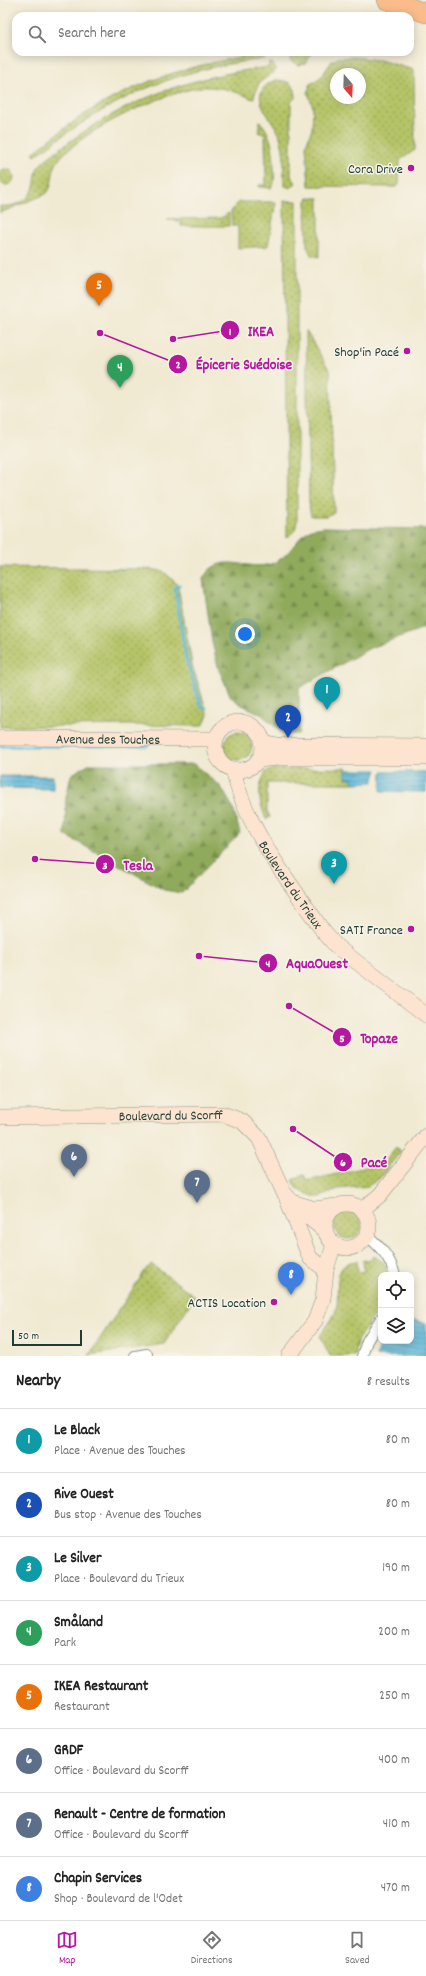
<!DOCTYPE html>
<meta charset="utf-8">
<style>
:root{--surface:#fff;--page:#f2f2f2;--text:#222;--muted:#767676;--line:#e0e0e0;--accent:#b5179e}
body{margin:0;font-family:Dekko,sans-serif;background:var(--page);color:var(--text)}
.controls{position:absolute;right:12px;bottom:12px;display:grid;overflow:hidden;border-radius:8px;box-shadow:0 2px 10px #0003}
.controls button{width:36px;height:36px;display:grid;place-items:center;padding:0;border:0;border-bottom:1px solid var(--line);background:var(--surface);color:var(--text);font:20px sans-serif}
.compass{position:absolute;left:330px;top:68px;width:36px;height:36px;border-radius:50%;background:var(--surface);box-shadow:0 2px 10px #0003;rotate:161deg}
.scale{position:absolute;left:12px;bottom:10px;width:70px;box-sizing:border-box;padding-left:4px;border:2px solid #1f3d34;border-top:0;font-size:11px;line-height:14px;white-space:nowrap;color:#1f3d34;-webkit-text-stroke:3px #f7f3e8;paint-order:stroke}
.you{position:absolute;left:245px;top:634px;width:14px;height:14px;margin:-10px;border:3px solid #fff;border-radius:50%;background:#1a73e8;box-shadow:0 0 0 6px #1a73e833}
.badge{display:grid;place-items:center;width:26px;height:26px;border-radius:50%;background:var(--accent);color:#fff;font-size:13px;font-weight:700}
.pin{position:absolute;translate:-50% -33px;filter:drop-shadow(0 1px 2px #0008)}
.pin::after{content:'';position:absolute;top:21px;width:14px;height:12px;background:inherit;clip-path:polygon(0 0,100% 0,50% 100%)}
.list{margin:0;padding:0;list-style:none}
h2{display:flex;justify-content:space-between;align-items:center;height:52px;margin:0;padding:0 16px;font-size:17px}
h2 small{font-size:13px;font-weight:400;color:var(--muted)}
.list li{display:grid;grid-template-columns:26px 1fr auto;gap:12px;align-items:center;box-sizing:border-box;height:64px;padding:0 16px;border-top:1px solid var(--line)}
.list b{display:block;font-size:15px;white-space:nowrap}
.list p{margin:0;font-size:13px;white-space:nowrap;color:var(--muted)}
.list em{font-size:13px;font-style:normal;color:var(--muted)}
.icon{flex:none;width:22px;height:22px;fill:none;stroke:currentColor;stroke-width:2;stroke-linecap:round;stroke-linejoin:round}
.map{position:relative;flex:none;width:426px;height:1356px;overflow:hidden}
.search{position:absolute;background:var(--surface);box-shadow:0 2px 10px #0003;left:12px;right:12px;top:12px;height:44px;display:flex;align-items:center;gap:10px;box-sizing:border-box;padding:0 14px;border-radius:12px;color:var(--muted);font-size:15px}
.sheet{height:564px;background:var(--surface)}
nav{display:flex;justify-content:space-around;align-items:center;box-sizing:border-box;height:56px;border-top:1px solid var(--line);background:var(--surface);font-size:11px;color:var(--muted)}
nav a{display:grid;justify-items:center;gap:2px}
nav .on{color:var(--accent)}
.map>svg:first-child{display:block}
.grass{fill:url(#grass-dots);stroke:#6a804e;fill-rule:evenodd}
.forest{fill:url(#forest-firs);stroke:#587448}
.water{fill:url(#water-rules);stroke:#3c7986}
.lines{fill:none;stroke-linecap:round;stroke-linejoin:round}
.stream{stroke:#59b5d7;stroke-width:3}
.street-casing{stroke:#889484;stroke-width:12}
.secondary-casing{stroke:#889484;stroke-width:16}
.highway-casing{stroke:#889484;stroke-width:20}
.street{stroke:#fff;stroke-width:10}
.secondary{stroke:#fde4d0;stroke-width:15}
.highway{stroke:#f9bc8a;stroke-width:19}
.poi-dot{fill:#b5179e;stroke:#f7f3e8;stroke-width:1.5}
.labels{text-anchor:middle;stroke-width:3;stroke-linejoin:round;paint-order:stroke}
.poi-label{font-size:14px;fill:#1f3d34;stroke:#f7f3e8;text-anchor:end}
.street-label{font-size:14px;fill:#1f3d34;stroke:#f7f3e8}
.leader{fill:none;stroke:#b5179e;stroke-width:1.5}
.callout-dot{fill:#b5179e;stroke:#f7f3e8;stroke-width:1.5}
.mark-label{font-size:12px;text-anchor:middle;font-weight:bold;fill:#fff}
.callout-label{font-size:15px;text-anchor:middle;font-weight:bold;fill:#b5179e;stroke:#f7f3e8;stroke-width:3;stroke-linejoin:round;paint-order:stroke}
</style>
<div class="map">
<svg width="426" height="1356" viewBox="0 0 426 1356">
<defs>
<pattern id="grass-dots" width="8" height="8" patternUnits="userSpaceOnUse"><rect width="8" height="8" fill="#b5c467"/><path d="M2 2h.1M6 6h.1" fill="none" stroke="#93a056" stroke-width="1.8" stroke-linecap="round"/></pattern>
<pattern id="forest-firs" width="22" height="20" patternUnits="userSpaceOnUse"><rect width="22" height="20" fill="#90aa5c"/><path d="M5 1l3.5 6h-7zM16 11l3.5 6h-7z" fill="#758c4d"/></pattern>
<pattern id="water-rules" width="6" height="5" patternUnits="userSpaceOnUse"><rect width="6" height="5" fill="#59b5d7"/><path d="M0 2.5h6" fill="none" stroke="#4994af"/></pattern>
</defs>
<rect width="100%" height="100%" fill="#f7f3e8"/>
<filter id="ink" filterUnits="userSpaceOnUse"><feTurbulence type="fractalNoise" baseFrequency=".025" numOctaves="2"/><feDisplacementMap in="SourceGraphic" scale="8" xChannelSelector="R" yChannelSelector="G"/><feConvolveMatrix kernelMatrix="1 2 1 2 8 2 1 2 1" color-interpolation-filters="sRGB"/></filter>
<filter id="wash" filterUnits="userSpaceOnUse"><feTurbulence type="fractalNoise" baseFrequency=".012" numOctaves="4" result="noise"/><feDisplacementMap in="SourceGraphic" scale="16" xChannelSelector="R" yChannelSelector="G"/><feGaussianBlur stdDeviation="0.9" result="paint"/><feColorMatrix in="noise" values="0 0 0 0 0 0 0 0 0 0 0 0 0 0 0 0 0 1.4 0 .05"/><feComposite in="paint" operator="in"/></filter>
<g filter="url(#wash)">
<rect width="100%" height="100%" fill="#f1ead3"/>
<g class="grass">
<polygon points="288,52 311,52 311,54 306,63 298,65 291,61"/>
<path d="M263,54L264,59C170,69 109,100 35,156L33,153C48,141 63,129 79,118C134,81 198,62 263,54Z"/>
<path d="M352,57L380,60L414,70L415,150L400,160L399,184L397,187L309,186L306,145L312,129L313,107L308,93L310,84L321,77L332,61L338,58ZM336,74H360V98H336Z"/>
<path d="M269,62L273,64L276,70L259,83L253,99C238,92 219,86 203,87C164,92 85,129 60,158C49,171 55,186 46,194L0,213V206C14,207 29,202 34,187C36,180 35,173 39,166C44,160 52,155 58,150C125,100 186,77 269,67Z"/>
<path d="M276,80C287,80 296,84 296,97L291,102V176L296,183L291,188L285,186L284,182C283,170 285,156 282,145C281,140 280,134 277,130C268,113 245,92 276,80Z"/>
<path d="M259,120C272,134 274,152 274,170C274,176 276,183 271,188L259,187V185H266L265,133H259Z"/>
<circle cx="6" cy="177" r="8"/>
<polygon points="308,198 319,198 319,257 311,255 307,246 306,201"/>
<polygon points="284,201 297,201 297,521 295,530 287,538"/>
<polygon points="239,202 276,202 268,246 238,248 238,226 232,226 231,210"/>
<polygon points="229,213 229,226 181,226 181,222 167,219 221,218"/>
<polygon points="306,331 330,371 334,512 327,516 311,516 309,506"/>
<polygon points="0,567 146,569 163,571 176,583 179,592 192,665 208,715 204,724 199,726 129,725 0,727"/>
<circle cx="238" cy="746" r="14"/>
<path d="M347,768L346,770L354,783H267V811L270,817L266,819C259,801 256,789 266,772L273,769Z"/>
<polygon points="396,1147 401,1151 380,1178 368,1186 338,1189 320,1197 315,1197 298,1190 292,1180 304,1175 307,1181 388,1162 387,1158"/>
<circle cx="348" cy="1225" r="14"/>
<path d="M374,1256L384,1263L389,1275H381V1305L357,1341L354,1356H330L320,1336C325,1328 333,1319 336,1310C341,1294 329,1263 357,1261L358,1272L364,1271L363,1260L369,1261Z"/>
<polygon points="152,1265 195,1296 164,1344 89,1355 147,1268"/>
</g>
<g class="forest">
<path d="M323,527L426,529V627L370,648L299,688V734H284L261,714L242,705L231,697L219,670L212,642L203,579C218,551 241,569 266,565C288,562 294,539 311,529C314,528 320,528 323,527Z"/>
<polygon points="88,764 194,764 221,787 233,808 240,833 182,893 164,890 65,835 66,798 71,775"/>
</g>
<g class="water">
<polygon points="346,770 377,770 373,782 354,783 351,778 346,778"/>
<polygon points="382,772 426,772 426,792 381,791"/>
<polygon points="0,776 53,776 53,789 0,788"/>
<polygon points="411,1319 426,1324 426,1356 376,1356 381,1340 411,1341"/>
</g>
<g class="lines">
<g class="stream">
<polyline points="179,585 175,588 186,658 202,708 206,708"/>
<polyline points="0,746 147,746"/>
</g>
</g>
</g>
<g filter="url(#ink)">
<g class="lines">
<g class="street-casing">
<g id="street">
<path d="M368,1236C381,1248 390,1257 395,1275"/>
<polyline points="135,1356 147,1354"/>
<polyline points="362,1356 367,1341 381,1318"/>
</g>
</g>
<g class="secondary-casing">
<g id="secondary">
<circle cx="239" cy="746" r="24"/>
<path id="s1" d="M0,738L215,739"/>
<polyline points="262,742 277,745 426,746"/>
<polyline points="258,760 277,758 426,758"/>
<path id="s2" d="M233,769C245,828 290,882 323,931L337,947L426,1015"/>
<path id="s3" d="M0,1117L223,1114L242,1121L259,1138L284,1193L301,1211L325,1231"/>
<polyline points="287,1199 310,1258 326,1270"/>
<polyline points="295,1203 315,1209 336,1206"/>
<circle cx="347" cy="1226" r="22"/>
<polyline points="363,1209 380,1195 426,1136"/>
<polyline points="289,1356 315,1321 323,1299 326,1270 334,1244"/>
</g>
</g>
<g class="highway-casing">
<polyline id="highway" points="387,0 426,13"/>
</g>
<use href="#street" class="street"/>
<use href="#secondary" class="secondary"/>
<use href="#highway" class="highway"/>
</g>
</g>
<g class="poi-dot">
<circle cx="411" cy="168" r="4"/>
<circle cx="407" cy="351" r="4"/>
<circle cx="411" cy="929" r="4"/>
<circle cx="274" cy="1302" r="4"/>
</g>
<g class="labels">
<g class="poi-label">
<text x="403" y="173">Cora Drive</text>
<text x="399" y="356">Shop'in Pacé</text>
<text x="403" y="934">SATI France</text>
<text x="266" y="1307">ACTIS Location</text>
</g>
<g class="street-label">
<text dy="5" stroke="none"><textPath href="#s1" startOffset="108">Avenue des Touches</textPath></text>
<text dy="5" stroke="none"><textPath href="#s2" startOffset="130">Boulevard du Trieux</textPath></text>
<text dy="5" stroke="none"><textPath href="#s3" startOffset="171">Boulevard du Scorff</textPath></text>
</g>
</g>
<path class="leader" d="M173 339L230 330M100 333L178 364M35 859L105 864M199 956L268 963M289 1006L342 1037M293 1129L343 1162"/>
<g class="callout-dot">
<circle cx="173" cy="339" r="4"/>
<circle cx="100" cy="333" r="4"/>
<circle cx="35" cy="859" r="4"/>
<circle cx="199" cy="956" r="4"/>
<circle cx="289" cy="1006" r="4"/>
<circle cx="293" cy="1129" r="4"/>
<circle cx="230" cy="330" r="10"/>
<circle cx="178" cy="364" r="10"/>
<circle cx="105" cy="864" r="10"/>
<circle cx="268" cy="963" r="10"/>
<circle cx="342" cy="1037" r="10"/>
<circle cx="343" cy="1162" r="10"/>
</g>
<g class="mark-label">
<text x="230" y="335">1</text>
<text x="178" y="368">2</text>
<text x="105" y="869">3</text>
<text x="268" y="967">4</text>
<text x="342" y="1042">5</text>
<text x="343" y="1166">6</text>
</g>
<g class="callout-label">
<text x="261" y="336">IKEA</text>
<text x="244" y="369">Épicerie Suédoise</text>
<text x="138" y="870">Tesla</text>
<text x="317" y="968">AquaOuest</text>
<text x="379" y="1043">Topaze</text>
<text x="374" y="1167">Pacé</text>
</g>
</svg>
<div class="controls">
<button><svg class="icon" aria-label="locate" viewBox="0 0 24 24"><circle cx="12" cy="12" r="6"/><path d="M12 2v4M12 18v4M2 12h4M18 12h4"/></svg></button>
<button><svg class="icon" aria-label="layers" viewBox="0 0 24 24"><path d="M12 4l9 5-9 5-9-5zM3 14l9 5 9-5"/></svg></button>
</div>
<svg class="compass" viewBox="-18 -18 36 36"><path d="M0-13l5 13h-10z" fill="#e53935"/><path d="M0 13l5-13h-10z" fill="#767676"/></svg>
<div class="scale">50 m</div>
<div class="you"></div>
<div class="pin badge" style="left:327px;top:710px;background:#0f9aa8">1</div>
<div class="pin badge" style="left:288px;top:738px;background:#1a4fb4">2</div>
<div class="pin badge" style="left:334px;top:884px;background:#0f9aa8">3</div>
<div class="pin badge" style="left:120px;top:388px;background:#2e9e5b">4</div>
<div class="pin badge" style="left:99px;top:306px;background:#e8710a">5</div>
<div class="pin badge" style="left:74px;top:1177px;background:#5c6f8a">6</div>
<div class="pin badge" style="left:197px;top:1203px;background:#5c6f8a">7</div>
<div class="pin badge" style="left:291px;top:1295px;background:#3f7fe0">8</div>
<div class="search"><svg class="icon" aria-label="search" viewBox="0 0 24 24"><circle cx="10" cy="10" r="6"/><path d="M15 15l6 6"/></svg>Search here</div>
</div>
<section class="sheet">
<h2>Nearby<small>8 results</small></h2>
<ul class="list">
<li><span class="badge" style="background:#0f9aa8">1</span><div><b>Le Black</b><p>Place · Avenue des Touches</p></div><em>80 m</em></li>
<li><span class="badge" style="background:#1a4fb4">2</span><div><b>Rive Ouest</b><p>Bus stop · Avenue des Touches</p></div><em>80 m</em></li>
<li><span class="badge" style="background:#0f9aa8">3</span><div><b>Le Silver</b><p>Place · Boulevard du Trieux</p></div><em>190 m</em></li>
<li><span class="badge" style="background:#2e9e5b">4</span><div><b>Småland</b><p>Park</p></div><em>200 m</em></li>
<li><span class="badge" style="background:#e8710a">5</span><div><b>IKEA Restaurant</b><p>Restaurant</p></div><em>250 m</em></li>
<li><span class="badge" style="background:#5c6f8a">6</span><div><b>GRDF</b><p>Office · Boulevard du Scorff</p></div><em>400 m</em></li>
<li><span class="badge" style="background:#5c6f8a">7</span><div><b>Renault - Centre de formation</b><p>Office · Boulevard du Scorff</p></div><em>410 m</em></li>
<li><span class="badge" style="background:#3f7fe0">8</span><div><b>Chapin Services</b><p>Shop · Boulevard de l'Odet</p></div><em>470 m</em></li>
</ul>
</section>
<nav>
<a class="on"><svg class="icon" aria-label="map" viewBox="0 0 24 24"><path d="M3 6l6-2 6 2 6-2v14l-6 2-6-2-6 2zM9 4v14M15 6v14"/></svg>Map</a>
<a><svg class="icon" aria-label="directions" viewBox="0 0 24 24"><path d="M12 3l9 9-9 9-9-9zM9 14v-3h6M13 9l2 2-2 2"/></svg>Directions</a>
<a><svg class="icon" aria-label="saved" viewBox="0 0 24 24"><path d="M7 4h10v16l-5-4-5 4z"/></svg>Saved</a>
</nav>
